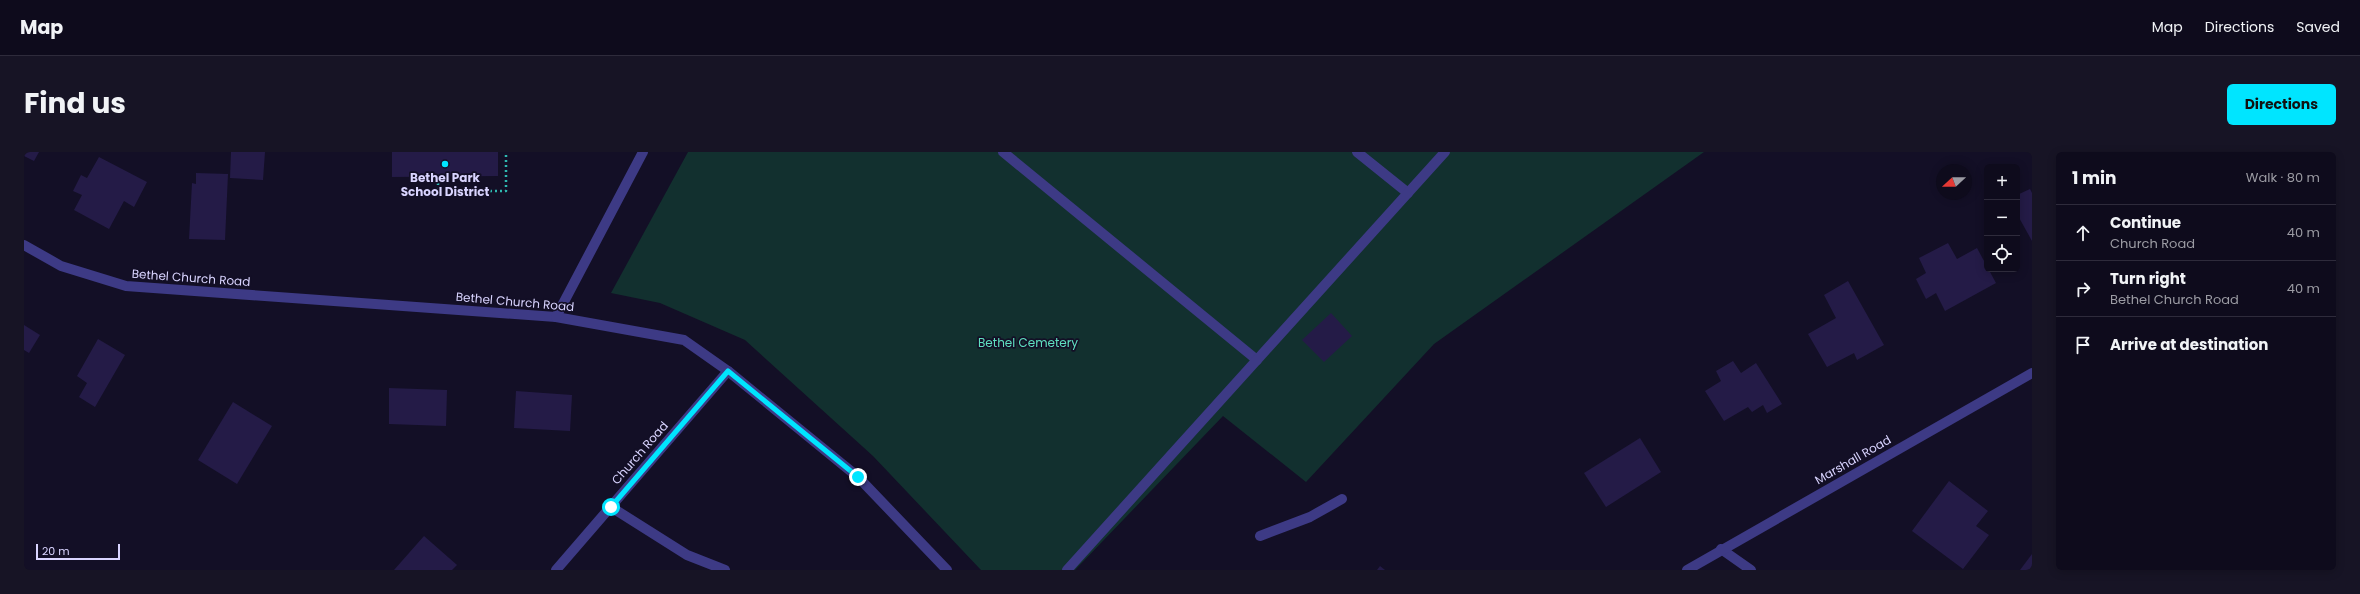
<!DOCTYPE html>
<meta charset="utf-8">
<style>
:root{--surface:#0e0b1c;--page:#171425;--text:#f1f3f6;--muted:#9b9ba3;--line:#2e2b3b;--accent:#00e5ff}
body{margin:0;font-family:Poppins,sans-serif;background:var(--page);color:var(--text)}
.controls{position:absolute;right:12px;top:12px;display:grid;overflow:hidden;border-radius:6px;box-shadow:0 2px 10px #0003}
.controls button{width:36px;height:36px;display:grid;place-items:center;padding:0;border:0;border-bottom:1px solid var(--line);background:var(--surface);color:var(--text);font:20px sans-serif}
.compass{position:absolute;left:1912px;top:12px;width:36px;height:36px;border-radius:50%;background:var(--surface);box-shadow:0 2px 10px #0003;rotate:249deg}
.scale{position:absolute;left:12px;bottom:10px;width:84px;box-sizing:border-box;padding-left:4px;border:2px solid #d9d4ff;border-top:0;font-size:11px;line-height:14px;white-space:nowrap;color:#d9d4ff;-webkit-text-stroke:3px #130f26;paint-order:stroke}
.stop{position:absolute;width:12px;height:12px;margin:-9px;border:3px solid #00e5ff;border-radius:50%;background:#fff}
.stop.end{background:#00e5ff;border-color:#fff;box-shadow:0 1px 4px #0008}
.list{margin:0;padding:0;list-style:none}
h2{display:flex;justify-content:space-between;align-items:center;height:52px;margin:0;padding:0 16px;font-size:17px}
h2 small{font-size:13px;font-weight:400;color:var(--muted)}
.list li{display:grid;grid-template-columns:26px 1fr auto;gap:12px;align-items:center;box-sizing:border-box;height:56px;padding:0 16px;border-top:1px solid var(--line)}
.list b{display:block;font-size:15px;white-space:nowrap}
.list p{margin:0;font-size:13px;white-space:nowrap;color:var(--muted)}
.list em{font-size:13px;font-style:normal;color:var(--muted)}
.icon{flex:none;width:22px;height:22px;fill:none;stroke:currentColor;stroke-width:2;stroke-linecap:round;stroke-linejoin:round}
.map{position:relative;flex:none;width:2008px;height:418px;overflow:hidden;border-radius:6px}
header{display:flex;align-items:center;gap:24px;box-sizing:border-box;height:56px;padding:0 20px;background:var(--surface);border-bottom:1px solid var(--line)}
header strong{font-size:19px}
nav{display:flex;gap:22px;margin-inline-start:auto;font-size:14px}
.intro{display:flex;align-items:center;justify-content:space-between;box-sizing:border-box;height:96px;padding:0 24px}
h1{margin:0;font-size:28px}
.button{padding:10px 18px;border-radius:6px;background:var(--accent);color:#111;font-size:14px;font-weight:700}
main{display:flex;gap:24px;padding:0 24px}
aside{flex:1;background:var(--surface);border-radius:6px;box-shadow:0 2px 10px #0003}
.map>svg:first-child{display:block}
.green{fill:#12302f}
.building{fill:#241b47}
.lines{fill:none;stroke-linecap:round;stroke-linejoin:round}
.path{stroke:#2fb8b0;stroke-width:2.5;stroke-dasharray:2 3;stroke-linecap:butt}
.minor{stroke:#3d3a85;stroke-width:10}
.route{stroke:#00e5ff;stroke-width:5}
.poi-dot{fill:#00e5ff;stroke:#130f26;stroke-width:1.5}
.labels{text-anchor:middle;stroke-width:3.5;stroke-linejoin:round;paint-order:stroke}
.poi-label{font-size:12px;font-weight:bold;fill:#d9d4ff;stroke:#130f26}
.street-label{font-size:12px;fill:#d9d4ff;stroke:#130f26}
.park-label{font-size:12px;fill:#5fe0c0;stroke:#130f26}
</style>
<header>
<strong>Map</strong>
<nav><a>Map</a><a>Directions</a><a>Saved</a></nav>
</header>
<div class="intro"><h1>Find us</h1><a class="button">Directions</a></div>
<main>
<div class="map">
<svg width="2008" height="418" viewBox="0 0 2008 418">
<rect width="100%" height="100%" fill="#130f26"/>
<polygon class="green" points="664,0 1680,0 1410,192 1282,330 1199,264 1051,418 957,418 849,304 721,188 636,151 587,141"/>
<g class="building">
<polygon points="0,0 15,0 10,9 0,4"/>
<polygon points="207,0 241,0 239,28 206,26"/>
<polygon points="368,0 474,0 474,24 368,25"/>
<polygon points="75,5 123,30 110,55 100,49 85,77 50,58 58,43 49,39 57,23 63,26"/>
<polygon points="172,21 204,22 201,88 165,87 168,31 172,32"/>
<polygon points="2006,37 2008,41 2008,89 1993,62 1993,43"/>
<polygon points="1924,91 1933,107 1953,96 1972,131 1921,159 1912,141 1902,147 1892,127 1902,121 1895,106"/>
<polygon points="1824,129 1860,193 1833,208 1830,201 1803,215 1784,182 1812,166 1800,143"/>
<polygon points="1307,161 1328,184 1300,210 1278,188"/>
<polygon points="0,173 16,183 5,201 0,198"/>
<polygon points="74,187 101,203 71,255 55,245 63,231 53,224"/>
<polygon points="1709,209 1717,221 1732,211 1758,252 1743,261 1739,253 1728,260 1724,255 1700,269 1681,239 1697,229 1692,219"/>
<polygon points="365,236 423,238 422,274 365,272"/>
<polygon points="492,239 548,243 546,279 490,276"/>
<polygon points="209,250 248,274 213,332 174,308"/>
<polygon points="1616,286 1637,320 1582,355 1560,321"/>
<polygon points="1925,329 1964,359 1952,374 1965,383 1939,417 1888,379"/>
<polygon points="400,384 433,413 428,418 370,418"/>
<polygon points="2008,402 2008,418 1996,418"/>
<polygon points="1356,414 1361,418 1353,418"/>
</g>
<g class="lines">
<polyline class="path" points="414,31 414,39 482,39 482,0"/>
<g class="minor">
<polyline points="979,0 1233,208"/>
<polyline points="1333,0 1384,41"/>
<polyline points="0,93 37,114 102,134 532,165 660,188 704,219 834,325 923,418"/>
<polyline points="532,165 619,0"/>
<polyline points="587,355 663,403 701,418"/>
<polyline points="1236,384 1286,365 1318,347"/>
<polyline points="1697,397 1727,418"/>
<polyline points="532,418 704,219"/>
<polyline points="1043,418 1421,0"/>
<polyline points="1663,418 2008,221"/>
</g>
</g>
<g class="lines">
<polyline class="route" points="587,355 704,219 834,325"/>
</g>
<circle class="poi-dot" cx="421" cy="12" r="4"/>
<g class="labels">
<g class="poi-label">
<text x="421" y="30">Bethel Park<tspan x="421" dy="14">School District</tspan></text>
</g>
<g class="street-label">
<text transform="translate(167 126) rotate(4)" y="4">Bethel Church Road</text>
<text transform="translate(491 150) rotate(5)" y="4">Bethel Church Road</text>
<text transform="translate(616 301) rotate(-49)" y="4">Church Road</text>
<text transform="translate(1829 308) rotate(-30)" y="4">Marshall Road</text>
</g>
<g class="park-label">
<text x="1004" y="195">Bethel Cemetery</text>
</g>
</g>
</svg>
<div class="controls">
<button>+</button>
<button>−</button>
<button><svg class="icon" aria-label="locate" viewBox="0 0 24 24"><circle cx="12" cy="12" r="6"/><path d="M12 2v4M12 18v4M2 12h4M18 12h4"/></svg></button>
</div>
<svg class="compass" viewBox="-18 -18 36 36"><path d="M0-13l5 13h-10z" fill="#e53935"/><path d="M0 13l5-13h-10z" fill="#9b9ba3"/></svg>
<div class="scale">20 m</div>
<div class="stop" style="left:587px;top:355px"></div>
<div class="stop end" style="left:834px;top:325px"></div>
</div>
<aside>
<h2>1 min<small>Walk · 80 m</small></h2>
<ul class="list">
<li><svg class="icon" aria-label="ahead" viewBox="0 0 24 24"><path d="M12 20V5M6 11l6-6 6 6"/></svg><div><b>Continue</b><p>Church Road</p></div><em>40 m</em></li>
<li><svg class="icon" aria-label="right" viewBox="0 0 24 24"><path d="M7 20v-9h11M14 6l5 5-5 5"/></svg><div><b>Turn right</b><p>Bethel Church Road</p></div><em>40 m</em></li>
<li><svg class="icon" aria-label="arrive" viewBox="0 0 24 24"><path d="M6 21V4h12l-3 4 3 4H6"/></svg><div><b>Arrive at destination</b></div></li>
</ul>
</aside>
</main>
